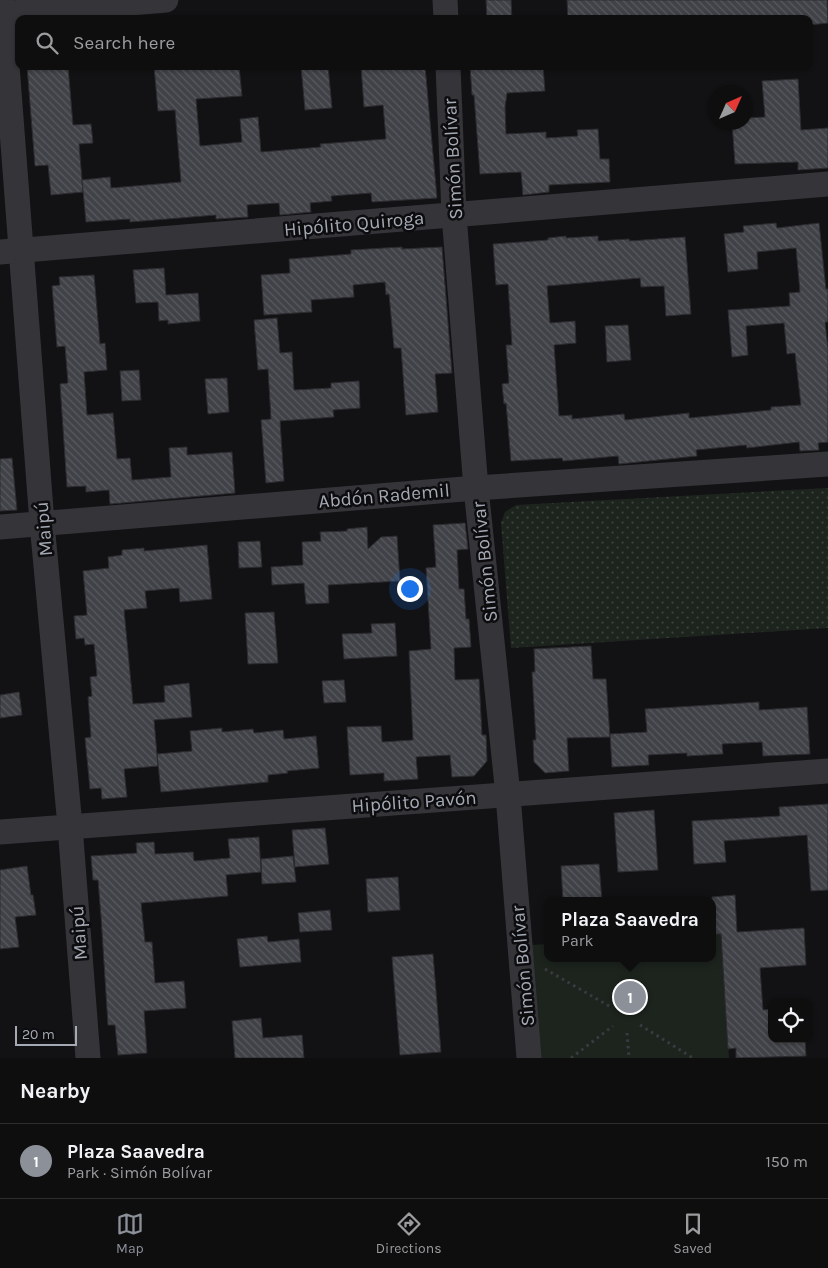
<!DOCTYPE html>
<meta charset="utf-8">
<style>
:root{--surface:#0e0e0f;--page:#1c1c1d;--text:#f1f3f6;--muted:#9b9c9e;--line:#2e2e2f;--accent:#8c9099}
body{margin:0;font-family:Karla,sans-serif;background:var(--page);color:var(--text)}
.controls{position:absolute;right:15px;bottom:15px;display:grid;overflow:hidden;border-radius:10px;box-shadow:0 1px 4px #0004}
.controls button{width:45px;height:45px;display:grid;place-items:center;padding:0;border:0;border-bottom:1px solid var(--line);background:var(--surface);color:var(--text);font:25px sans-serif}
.compass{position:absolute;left:708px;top:85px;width:45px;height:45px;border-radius:50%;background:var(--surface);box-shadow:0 1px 4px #0004;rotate:45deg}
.scale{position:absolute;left:15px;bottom:12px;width:62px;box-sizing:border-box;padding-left:5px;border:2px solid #a4a9b4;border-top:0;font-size:14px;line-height:18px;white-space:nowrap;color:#a4a9b4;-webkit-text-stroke:4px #0d0d0f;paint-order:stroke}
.you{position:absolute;left:409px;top:588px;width:18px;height:18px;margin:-12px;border:4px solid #fff;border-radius:50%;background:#1a73e8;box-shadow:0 0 0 8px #1a73e833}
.badge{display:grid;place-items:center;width:32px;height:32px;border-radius:50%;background:var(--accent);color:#fff;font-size:16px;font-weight:700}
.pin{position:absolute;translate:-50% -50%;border:2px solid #fff;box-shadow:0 1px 5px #0006}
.popup{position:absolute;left:544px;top:897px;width:172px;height:65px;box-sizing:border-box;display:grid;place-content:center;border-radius:10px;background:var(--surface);filter:drop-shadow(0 1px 4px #0005);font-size:16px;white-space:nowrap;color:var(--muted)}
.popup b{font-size:19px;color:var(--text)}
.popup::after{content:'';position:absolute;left:50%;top:100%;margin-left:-10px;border:10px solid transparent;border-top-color:var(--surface)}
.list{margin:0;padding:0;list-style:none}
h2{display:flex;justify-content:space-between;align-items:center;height:65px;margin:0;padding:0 20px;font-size:21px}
h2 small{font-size:16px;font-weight:400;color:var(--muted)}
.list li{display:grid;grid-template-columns:32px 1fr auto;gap:15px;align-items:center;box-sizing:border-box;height:75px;padding:0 20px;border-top:1px solid var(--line)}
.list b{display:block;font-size:19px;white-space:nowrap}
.list p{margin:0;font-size:16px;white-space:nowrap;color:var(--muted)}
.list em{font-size:16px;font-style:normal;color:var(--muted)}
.icon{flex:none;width:28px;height:28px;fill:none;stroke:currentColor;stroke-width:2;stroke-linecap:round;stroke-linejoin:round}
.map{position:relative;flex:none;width:828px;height:1058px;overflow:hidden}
.search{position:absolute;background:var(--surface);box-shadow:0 1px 4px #0004;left:15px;right:15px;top:15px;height:55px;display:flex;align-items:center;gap:12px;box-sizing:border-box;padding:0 18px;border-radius:10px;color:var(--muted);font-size:19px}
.sheet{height:140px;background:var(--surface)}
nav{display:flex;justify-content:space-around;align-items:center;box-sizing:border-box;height:70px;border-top:1px solid var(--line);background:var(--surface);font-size:14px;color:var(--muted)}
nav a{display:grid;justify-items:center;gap:2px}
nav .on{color:var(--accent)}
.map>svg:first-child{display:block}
.grass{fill:url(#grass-dots)}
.green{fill:#1d241e}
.building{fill:url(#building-back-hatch);stroke:#2c2c30}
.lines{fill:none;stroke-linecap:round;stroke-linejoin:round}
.path{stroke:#3a3b40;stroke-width:3;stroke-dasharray:2.5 4;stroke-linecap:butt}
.minor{stroke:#343439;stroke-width:25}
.labels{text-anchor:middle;stroke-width:5;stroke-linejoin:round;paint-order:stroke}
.street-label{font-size:19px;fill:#a4a9b4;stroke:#0d0d0f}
</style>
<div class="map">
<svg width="828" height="1058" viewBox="0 0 828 1058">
<defs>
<pattern id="grass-dots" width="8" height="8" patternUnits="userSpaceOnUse" patternTransform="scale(1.25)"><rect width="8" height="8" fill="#1d241e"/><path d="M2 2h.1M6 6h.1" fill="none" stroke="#3b413c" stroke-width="1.8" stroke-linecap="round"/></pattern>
<pattern id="building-back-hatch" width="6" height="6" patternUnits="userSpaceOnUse" patternTransform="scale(1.25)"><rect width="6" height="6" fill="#414247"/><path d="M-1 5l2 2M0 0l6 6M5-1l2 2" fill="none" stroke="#595a5f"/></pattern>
</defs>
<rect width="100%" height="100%" fill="#121214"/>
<polygon class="grass" points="828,488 828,628 511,648 501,523 505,512 516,505"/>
<polygon class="green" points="713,934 721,934 729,1058 540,1058 532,945 547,944 548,958 712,958"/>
<g class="building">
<polygon points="486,0 511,0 512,19 487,19"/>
<polygon points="567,0 827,0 828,23 809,25 809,19 568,19"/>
<polygon points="27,66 68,66 73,125 91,124 93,143 79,144 83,192 51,195 48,165 35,166"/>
<polygon points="154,66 239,66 242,96 196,99 200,146 242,142 240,119 258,117 261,152 321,147 320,144 386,139 383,105 364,107 361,66 425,66 437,198 372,202 371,193 331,196 332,201 310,203 311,212 280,215 279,203 247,205 248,217 216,219 216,215 130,222 130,219 86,222 82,180 110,177 111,188 181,182 175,110 158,111"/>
<polygon points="301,66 328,66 332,108 305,110"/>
<polygon points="470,66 494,66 495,68 543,66 545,91 507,93 505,107 506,134 546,132 546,138 578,136 577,130 598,129 600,159 609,159 610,182 549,185 549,192 523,195 521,172 480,174 474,95 472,95"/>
<polygon points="798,79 801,130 828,128 828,168 798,170 798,162 735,164 732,122 746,122 746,118 765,117 762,81"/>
<polygon points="776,223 777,228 819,223 826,289 828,289 828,322 825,322 828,348 828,442 818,443 819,450 800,451 799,442 747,448 746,445 696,450 697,456 619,464 618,456 563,461 562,458 511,461 506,403 504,404 502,384 509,383 506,345 512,345 508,284 496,285 493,244 548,240 548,238 566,236 566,238 598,236 598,241 629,239 630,241 685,237 691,314 666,316 664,286 641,287 640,278 547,286 550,323 575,321 576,343 554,345 559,416 572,415 572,419 624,414 625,420 689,413 689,418 771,410 771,407 801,405 795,353 787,354 784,323 746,326 748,355 732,357 728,310 790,306 789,293 800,292 796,248 757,252 758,269 728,272 724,234 744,232 743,226"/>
<polygon points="402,247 402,249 442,247 452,373 435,374 438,412 406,415 401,348 394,348 389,294 386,295 385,282 353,285 354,297 311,300 312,312 264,315 261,275 290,273 289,259 351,254 351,250"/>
<polygon points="164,268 166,295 198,293 200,321 168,324 168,320 159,321 158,302 136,303 133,270"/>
<polygon points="94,275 100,344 105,343 107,370 84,372 87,415 113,413 117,459 130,458 132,480 171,477 169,448 187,447 187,455 232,452 235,493 110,504 109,490 86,492 86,486 67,487 60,384 68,383 65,346 57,347 52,286 60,285 59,277"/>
<polygon points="277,318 280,353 292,352 294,390 331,388 331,383 359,381 360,408 333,410 334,417 280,421 284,481 266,483 261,420 271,419 268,369 258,370 254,320"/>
<polygon points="628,325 631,360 607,362 605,326"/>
<polygon points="139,370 141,400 122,401 120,371"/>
<polygon points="227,378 229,412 208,414 205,379"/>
<polygon points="12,458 17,510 0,511 0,459"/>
<polygon points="465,523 468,549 457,550 459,589 464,589 466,619 469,619 471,647 454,648 455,680 479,679 482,735 486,735 487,761 474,776 452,777 450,755 416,757 418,779 384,781 384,773 350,775 347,727 381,726 382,742 413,740 409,651 431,649 426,568 436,567 433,525"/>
<polygon points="367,527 368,549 381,537 397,536 400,581 328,585 329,603 306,604 304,583 272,585 271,567 303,565 302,542 321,541 320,532 347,531 347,529"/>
<polygon points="260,541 262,567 239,568 238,542"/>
<polygon points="207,545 212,599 180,602 179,588 145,591 147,608 124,610 133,704 165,702 164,686 189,683 192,717 154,720 158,766 124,769 127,797 102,799 101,788 90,789 85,738 91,737 88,697 92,696 90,677 97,676 94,644 85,645 84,638 76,639 74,616 87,615 83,571 109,568 108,557 122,555 122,550 144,548 144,551"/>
<polygon points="274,612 278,663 248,664 245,613"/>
<polygon points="395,623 397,656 344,659 342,634 372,633 371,624"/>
<polygon points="591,646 593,679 606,679 610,737 567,738 569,771 545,773 534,762 533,740 536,740 532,672 535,672 534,649"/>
<polygon points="344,680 346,702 324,703 322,681"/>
<polygon points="19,692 22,715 0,718 0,695"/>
<polygon points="759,702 759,710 807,707 810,754 763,756 762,742 722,744 723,754 687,756 687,753 648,755 649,765 612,767 610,734 647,732 645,709"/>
<polygon points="222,728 222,732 253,729 254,733 283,730 284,739 316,736 319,768 287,771 288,773 268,775 268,782 161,792 157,754 192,751 190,731"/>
<polygon points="828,804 828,890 811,891 807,835 724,841 726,862 694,864 692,821 780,816 779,807"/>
<polygon points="654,810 658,870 618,872 614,813"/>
<polygon points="325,828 329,864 295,867 292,830"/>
<polygon points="259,837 261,872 226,875 228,896 141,903 145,942 152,942 155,983 184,981 186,1008 144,1011 147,1053 118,1055 115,1025 108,1025 101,916 98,880 93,880 91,856 137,853 136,843 154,842 155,854 193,852 194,861 230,858 228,839"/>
<polygon points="293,856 296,882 262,884 261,859"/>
<polygon points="599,864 602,901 563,901 561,866"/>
<polygon points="27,866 31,895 33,895 36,915 15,917 19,947 0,949 0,870"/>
<polygon points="398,877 400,910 368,912 366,879"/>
<polygon points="735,895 737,932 804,928 806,965 760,968 763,1010 772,1009 772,1039 805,1039 806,1056 736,1058 736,1048 728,1049 721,934 712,934 712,897"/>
<polygon points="330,910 332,930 300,932 298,913"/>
<polygon points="267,936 268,942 299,939 301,962 240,967 237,939"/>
<polygon points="433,954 441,1052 400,1055 392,957"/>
<polygon points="261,1018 263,1038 302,1035 304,1058 235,1058 232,1021"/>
</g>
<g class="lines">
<g class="path">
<polyline points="545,969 611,1007"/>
<polyline points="640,1025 693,1058"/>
<polyline points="627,1033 629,1058"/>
<polyline points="571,1058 613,1026"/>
</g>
<g class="minor">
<polyline points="2,0 42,523 70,826 88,1058"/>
<polyline points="445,0 446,19"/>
<polyline points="0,14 166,0"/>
<polyline points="448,66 454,215 476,488 508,795 529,1058"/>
<polyline points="0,252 828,184"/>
<polyline points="0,527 476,488 828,464"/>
<polyline points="0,832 828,771"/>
</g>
</g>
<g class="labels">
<g class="street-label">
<text transform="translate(452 159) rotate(-93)" y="7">Simón Bolívar</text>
<text transform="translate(354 223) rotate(-5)" y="7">Hipólito Quiroga</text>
<text transform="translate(384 495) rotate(-5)" y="7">Abdón Rademil</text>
<text transform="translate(43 529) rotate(-95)" y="7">Maipú</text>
<text transform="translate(484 562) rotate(-96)" y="7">Simón Bolívar</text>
<text transform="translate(414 801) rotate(-4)" y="7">Hipólito Pavón</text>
<text transform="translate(78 933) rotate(-94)" y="7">Maipú</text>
<text transform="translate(522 966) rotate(-95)" y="7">Simón Bolívar</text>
</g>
</g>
</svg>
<div class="controls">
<button><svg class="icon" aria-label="locate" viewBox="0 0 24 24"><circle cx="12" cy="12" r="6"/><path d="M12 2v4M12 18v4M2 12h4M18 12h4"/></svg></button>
</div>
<svg class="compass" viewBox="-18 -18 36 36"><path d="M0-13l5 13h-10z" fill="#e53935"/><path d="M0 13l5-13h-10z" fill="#9b9c9e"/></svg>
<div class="scale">20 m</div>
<div class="you"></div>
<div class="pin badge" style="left:630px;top:997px">1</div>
<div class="popup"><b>Plaza Saavedra</b>Park</div>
<div class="search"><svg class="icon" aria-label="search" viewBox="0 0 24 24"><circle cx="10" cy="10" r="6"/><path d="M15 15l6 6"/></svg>Search here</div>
</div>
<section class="sheet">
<h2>Nearby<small></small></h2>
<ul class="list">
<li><span class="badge">1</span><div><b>Plaza Saavedra</b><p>Park · Simón Bolívar</p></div><em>150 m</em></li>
</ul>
</section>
<nav>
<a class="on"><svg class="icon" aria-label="map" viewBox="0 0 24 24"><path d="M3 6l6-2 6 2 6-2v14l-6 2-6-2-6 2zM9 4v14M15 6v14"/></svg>Map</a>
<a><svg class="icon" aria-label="directions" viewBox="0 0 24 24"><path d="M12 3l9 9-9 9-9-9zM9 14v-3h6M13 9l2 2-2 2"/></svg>Directions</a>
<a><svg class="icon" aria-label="saved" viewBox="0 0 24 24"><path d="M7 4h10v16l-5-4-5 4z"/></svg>Saved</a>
</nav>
